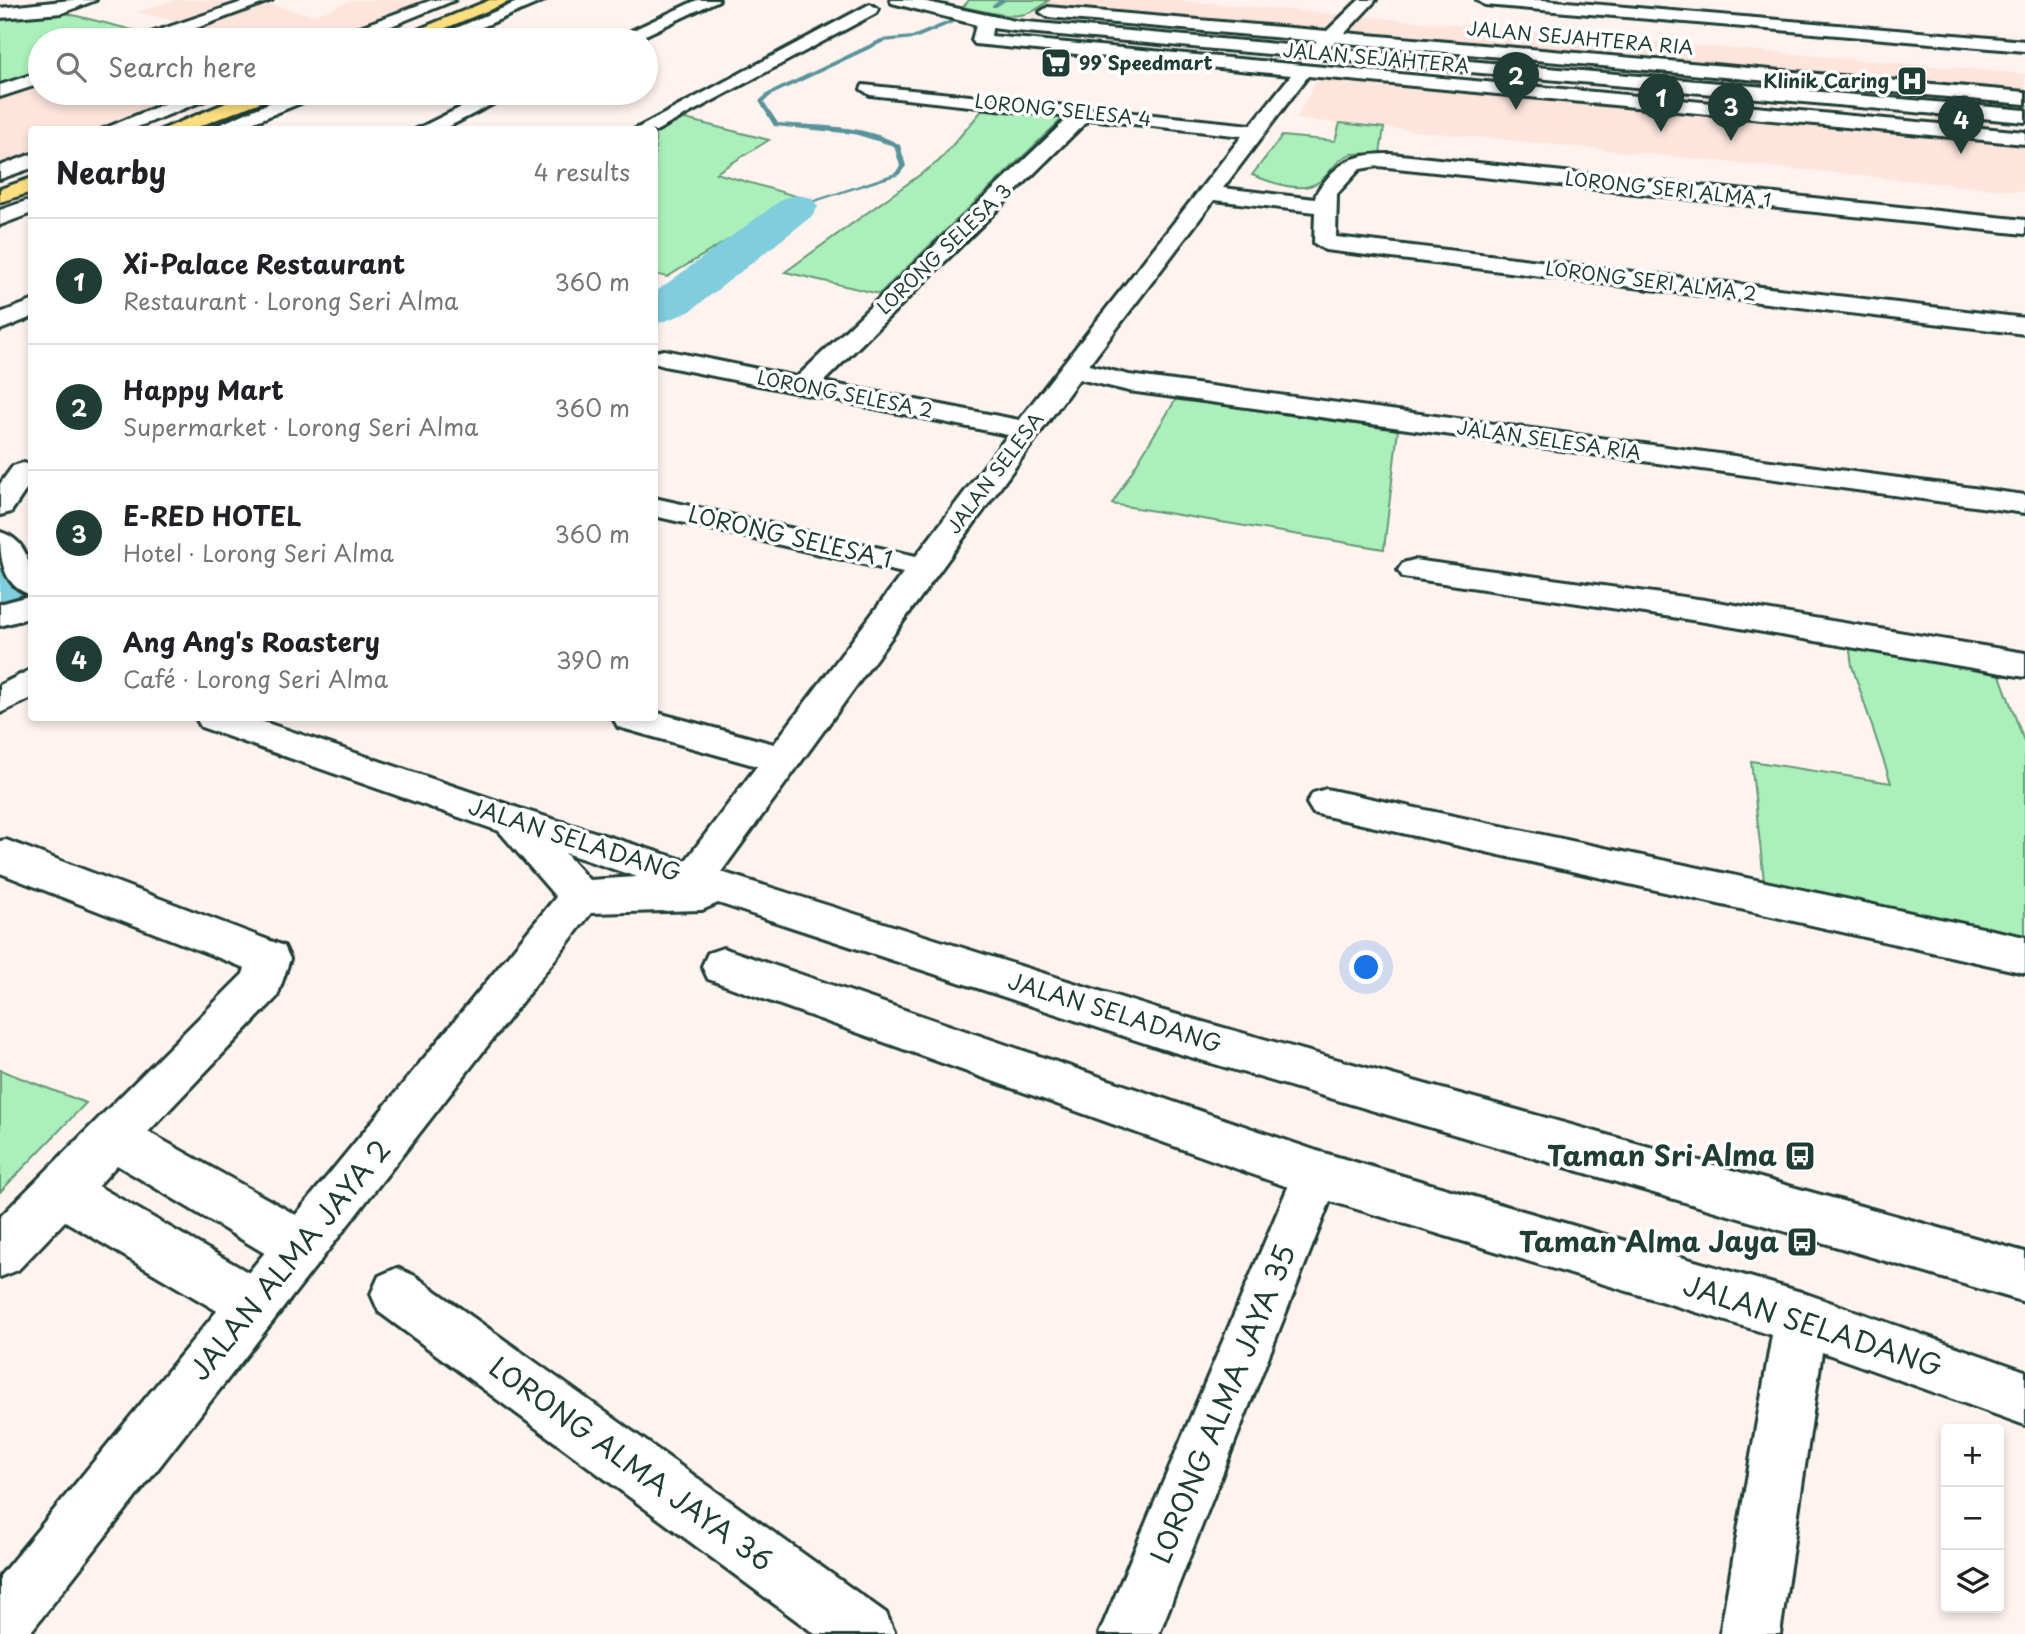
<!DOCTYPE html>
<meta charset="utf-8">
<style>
:root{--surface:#fff;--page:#f6f6f6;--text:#202124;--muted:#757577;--line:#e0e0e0;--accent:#1f3d34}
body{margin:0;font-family:"Playpen Sans",sans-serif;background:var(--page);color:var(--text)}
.controls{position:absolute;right:21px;bottom:21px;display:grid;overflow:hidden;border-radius:7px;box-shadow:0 4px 10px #0003}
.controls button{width:63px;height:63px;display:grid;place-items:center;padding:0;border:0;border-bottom:2px solid var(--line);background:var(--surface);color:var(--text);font:35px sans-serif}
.you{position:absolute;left:1367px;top:968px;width:24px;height:24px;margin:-18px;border:5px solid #fff;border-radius:50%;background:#1a73e8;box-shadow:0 0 0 10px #1a73e833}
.badge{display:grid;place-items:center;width:46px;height:46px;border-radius:50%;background:var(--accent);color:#fff;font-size:23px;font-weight:700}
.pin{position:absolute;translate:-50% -58px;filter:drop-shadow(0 2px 4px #0008)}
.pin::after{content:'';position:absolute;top:37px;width:24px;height:21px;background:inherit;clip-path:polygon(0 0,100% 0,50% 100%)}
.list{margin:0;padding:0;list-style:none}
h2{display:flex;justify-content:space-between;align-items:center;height:91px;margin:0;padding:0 28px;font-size:30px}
h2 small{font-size:23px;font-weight:400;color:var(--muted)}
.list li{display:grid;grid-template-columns:46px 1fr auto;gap:21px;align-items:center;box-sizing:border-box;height:126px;padding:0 28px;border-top:2px solid var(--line)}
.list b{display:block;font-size:26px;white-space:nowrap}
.list p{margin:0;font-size:23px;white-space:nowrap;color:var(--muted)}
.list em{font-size:23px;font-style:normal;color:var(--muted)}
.icon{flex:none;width:38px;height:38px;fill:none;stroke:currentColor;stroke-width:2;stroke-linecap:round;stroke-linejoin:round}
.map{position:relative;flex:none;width:2025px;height:1634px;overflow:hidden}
.search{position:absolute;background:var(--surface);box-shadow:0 4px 10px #0003;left:28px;top:28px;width:630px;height:77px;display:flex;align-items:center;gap:18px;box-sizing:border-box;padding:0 24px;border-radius:38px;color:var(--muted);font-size:26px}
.panel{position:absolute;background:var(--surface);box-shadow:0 4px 10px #0003;left:28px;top:126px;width:630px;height:595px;border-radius:7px}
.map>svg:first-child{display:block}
.built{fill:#fde5dc}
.green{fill:#abf0ba;stroke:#659677;stroke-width:2}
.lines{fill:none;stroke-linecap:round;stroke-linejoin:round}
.stream{fill:#599399;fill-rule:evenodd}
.river{fill:#7fcddd;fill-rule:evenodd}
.minor-casing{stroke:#1f3d34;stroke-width:6}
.tertiary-casing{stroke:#1f3d34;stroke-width:6}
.secondary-casing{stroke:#1f3d34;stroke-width:6}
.primary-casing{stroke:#1f3d34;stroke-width:6}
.minor{fill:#fff;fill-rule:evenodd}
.tertiary{fill:#fff;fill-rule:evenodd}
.secondary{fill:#fff;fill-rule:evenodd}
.primary{fill:#fedf80;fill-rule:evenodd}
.labels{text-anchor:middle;stroke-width:7;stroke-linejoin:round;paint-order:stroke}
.far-street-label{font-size:19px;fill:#1f3d34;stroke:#fff}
.far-poi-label{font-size:19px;font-weight:bold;fill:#1f3d34;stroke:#fff;text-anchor:start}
.street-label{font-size:23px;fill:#1f3d34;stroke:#fff}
.near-poi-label{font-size:28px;font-weight:bold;fill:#1f3d34;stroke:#fff;text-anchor:end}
.near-street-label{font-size:28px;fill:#1f3d34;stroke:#fff}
</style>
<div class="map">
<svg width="2025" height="1634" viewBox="0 0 2025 1634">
<rect width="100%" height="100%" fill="#fef3ef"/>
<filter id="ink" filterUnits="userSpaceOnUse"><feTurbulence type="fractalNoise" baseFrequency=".0143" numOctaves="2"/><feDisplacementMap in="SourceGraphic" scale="14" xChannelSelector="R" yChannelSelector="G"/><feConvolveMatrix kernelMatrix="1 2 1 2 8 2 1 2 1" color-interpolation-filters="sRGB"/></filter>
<g filter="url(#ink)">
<g class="built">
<polygon points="175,0 211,0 229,4 177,22 137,12"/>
<polygon points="354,0 466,0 360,40 158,40 264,3 314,15"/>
<polygon points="1049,0 1172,0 2025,74 2025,105 1022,17 1035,13"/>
<polygon points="1325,65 2025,130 2025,192 1296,119"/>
<polygon points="40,81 40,93 222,93 125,129 32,130 31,165 0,177 0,95"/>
</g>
<g class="green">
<path d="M969,0H1049C1023,26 996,13 963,7Z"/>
<polygon points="57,11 149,34 130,40 40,40 40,70 0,84 0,18"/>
<polygon points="984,108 1065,116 879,294 785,272 939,161"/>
<polygon points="681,118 769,140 716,173 799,197 667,277 655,274 655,133"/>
<path d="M1340,123L1384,128L1380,154C1371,154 1361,153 1352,154C1336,158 1332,172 1320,181C1302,195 1270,182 1252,175L1282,136L1335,141Z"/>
<polygon points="1176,399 1398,430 1384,549 1112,504"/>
<polygon points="1849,643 1998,670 2025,744 2025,944 1764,881 1751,761 1891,783 1852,666"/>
<polygon points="0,1070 86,1103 0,1192"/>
</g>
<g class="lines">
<g class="stream">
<polygon points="1000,0 1007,0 996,7 992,7 992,5"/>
<path d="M951,20L953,23L915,39L884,42L772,95L764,102L778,123C817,126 866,124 900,145L906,166L899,175L796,208V206L895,173L900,166L894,146L854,134L774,126L759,101L768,93L881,39L912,36Z"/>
</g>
<g class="river">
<polygon points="798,195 812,198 818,207 812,216 689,312 654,325 654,293 784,198"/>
<polygon points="32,560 32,598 0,606 0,568"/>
</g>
<g class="minor-casing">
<g id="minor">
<polygon points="71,0 96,0 62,13 0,18 0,8"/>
<polygon points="248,0 272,0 164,40 139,40 142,36"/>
<polygon points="432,0 455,0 357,40 333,40 336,36"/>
<polygon points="522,0 545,0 452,40 428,40"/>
<polygon points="697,0 719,0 635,40 612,40"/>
<polygon points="1359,0 1376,0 1345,33 2025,92 2025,104 1335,42 1320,53 1311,48 1317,41 1048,17 1040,12 1048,7 1327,31"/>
<polygon points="1477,0 1543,0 2025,41 2025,51 1485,5"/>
<polygon points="870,4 878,9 876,13 654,132 654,130 634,130"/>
<path d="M985,17L993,22L991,36L2025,132V144L1308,76L1223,188L1315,199C1316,191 1321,186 1326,180C1344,157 1363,154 1391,154L2025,220V234L1378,166L1360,169L1337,194L1336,237L2025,318V334L1325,250L1314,243L1315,212L1214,200L1089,365L1129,375L2025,495V513L1129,391L1079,379L708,890L694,895L680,890L674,879L680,868L757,766L618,727L613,718H654V712L774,744L903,573L654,516V498L916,556L1008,435L664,366L654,363L655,352L664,350L797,377L1069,117L870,95L861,89L863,85L1251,125L1291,75L975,44L972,40L977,22ZM1089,119L1242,136L1019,420L823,382Z"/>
<polygon points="40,72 40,84 0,97 0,85"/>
<polygon points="190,93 215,93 213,97 130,130 101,130"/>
<polygon points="292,93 317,93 315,97 235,130 207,130"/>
<polygon points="490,93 514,93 442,130 415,130"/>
<polygon points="32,154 32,168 0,179 0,166"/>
<polygon points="32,199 32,213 0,225 0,210"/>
<polygon points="32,301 32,317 0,330 0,313"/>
<polygon points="23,463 32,465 32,481 11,512 0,515 0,484 13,466"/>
<polygon points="1414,560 1705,600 2025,653 2025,677 1705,622 1403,577 1398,570 1403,563"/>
<polygon points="32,595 32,617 0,626 0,604"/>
<polygon points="32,669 32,698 0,713 0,685"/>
<polygon points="1326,789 2025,937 2025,973 1313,813 1307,803 1313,793"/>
<polygon points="6,840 284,946 290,959 277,997 148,1132 319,1228 326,1246 319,1264 301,1271 283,1264 117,1165 98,1186 272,1286 280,1304 272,1322 254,1330 236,1322 65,1221 18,1270 0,1277 0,1217 243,974 245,968 0,873 0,841"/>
<polygon points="723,948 1317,1151 1801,1292 2025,1371 2025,1425 1822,1352 1780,1634 1720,1634 1772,1335 1330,1201 1159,1634 1099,1634 1288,1187 708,979 702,966 708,953"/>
<polygon points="397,1268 415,1276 886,1613 895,1634 815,1634 379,1312 371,1294 379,1276"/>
</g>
</g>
<g class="tertiary-casing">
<g id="tertiary">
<path d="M0,532C29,540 32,570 32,595C2,587 0,558 0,532Z"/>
<path d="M196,718H252L524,810L1160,1010L2025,1252V1302L1160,1048L718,903L702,910L591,913L29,1634H0V1576L556,897L499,831L201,727ZM565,853L637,877L589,880Z"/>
</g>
</g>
<g class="secondary-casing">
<polygon id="secondary" points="890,0 918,0 1015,21 2025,110 2025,122 1015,31 985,27 892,3"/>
</g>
<g class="primary-casing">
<g id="primary">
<polygon points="490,0 513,0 417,40 393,40"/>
<polygon points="250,93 275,93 273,97 190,130 161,130"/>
<polygon points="32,178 32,192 0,202 0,189"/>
</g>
</g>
<use href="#minor" class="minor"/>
<use href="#tertiary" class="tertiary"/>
<use href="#secondary" class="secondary"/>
<use href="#primary" class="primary"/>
</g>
</g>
<defs>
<g id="supermarket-square" transform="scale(1.575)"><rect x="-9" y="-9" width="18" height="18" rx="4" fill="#1f3d34" stroke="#fff"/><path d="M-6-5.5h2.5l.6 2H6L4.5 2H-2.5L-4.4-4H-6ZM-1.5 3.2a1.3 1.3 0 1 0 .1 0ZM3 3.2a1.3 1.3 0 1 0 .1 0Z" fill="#fff"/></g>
<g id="hospital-square" transform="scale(1.575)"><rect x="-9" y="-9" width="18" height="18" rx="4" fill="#1f3d34" stroke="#fff"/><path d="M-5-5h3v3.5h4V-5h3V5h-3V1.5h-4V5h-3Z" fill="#fff"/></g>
<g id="bus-square" transform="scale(1.575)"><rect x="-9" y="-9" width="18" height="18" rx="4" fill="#1f3d34" stroke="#fff"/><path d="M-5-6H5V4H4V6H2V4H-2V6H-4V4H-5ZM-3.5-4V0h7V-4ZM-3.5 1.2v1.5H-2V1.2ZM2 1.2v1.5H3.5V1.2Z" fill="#fff"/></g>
</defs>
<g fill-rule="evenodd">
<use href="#supermarket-square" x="1056" y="63"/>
<use href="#hospital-square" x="1912" y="81"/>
<use href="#bus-square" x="1800" y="1156"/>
<use href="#bus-square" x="1802" y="1242"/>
</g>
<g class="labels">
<g class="far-street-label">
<text transform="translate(1580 38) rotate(5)" y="7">JALAN SEJAHTERA RIA</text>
<text transform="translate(1376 58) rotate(5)" y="7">JALAN SEJAHTERA</text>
<text transform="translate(1063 110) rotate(6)" y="7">LORONG SELESA 4</text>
<text transform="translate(1668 189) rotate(6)" y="7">LORONG SERI ALMA 1</text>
<text transform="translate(944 249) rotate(-44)" y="7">LORONG SELESA 3</text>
<text transform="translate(1651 281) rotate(7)" y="7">LORONG SERI ALMA 2</text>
<text transform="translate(845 394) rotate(11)" y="7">LORONG SELESA 2</text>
<text transform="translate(1549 440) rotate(8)" y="7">JALAN SELESA RIA</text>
<text transform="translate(995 473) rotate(-53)" y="7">JALAN SELESA</text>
</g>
<g class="far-poi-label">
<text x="1079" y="70">99 Speedmart</text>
<text x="1889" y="88" text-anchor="end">Klinik Caring</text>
</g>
<g class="street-label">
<text transform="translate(790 537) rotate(13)" y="8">LORONG SELESA 1</text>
<text transform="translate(575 840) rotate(18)" y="8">JALAN SELADANG</text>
<text transform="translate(1115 1013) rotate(17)" y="8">JALAN SELADANG</text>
</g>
<g class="near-poi-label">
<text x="1777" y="1166">Taman Sri Alma</text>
<text x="1779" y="1252">Taman Alma Jaya</text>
</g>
<g class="near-street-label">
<text transform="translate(290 1260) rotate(-51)" y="10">JALAN ALMA JAYA 2</text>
<text transform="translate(1813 1326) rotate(18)" y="10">JALAN SELADANG</text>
<text transform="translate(1223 1404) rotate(-68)" y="10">LORONG ALMA JAYA 35</text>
<text transform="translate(631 1464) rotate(36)" y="10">LORONG ALMA JAYA 36</text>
</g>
</g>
</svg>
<div class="controls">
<button>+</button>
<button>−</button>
<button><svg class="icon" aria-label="layers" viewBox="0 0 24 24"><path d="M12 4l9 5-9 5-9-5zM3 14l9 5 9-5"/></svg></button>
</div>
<div class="you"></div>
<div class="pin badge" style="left:1661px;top:132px">1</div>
<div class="pin badge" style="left:1516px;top:110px">2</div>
<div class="pin badge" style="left:1731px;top:141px">3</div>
<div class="pin badge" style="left:1961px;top:154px">4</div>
<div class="search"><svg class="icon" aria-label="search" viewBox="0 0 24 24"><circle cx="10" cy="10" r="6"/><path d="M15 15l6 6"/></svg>Search here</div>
<section class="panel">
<h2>Nearby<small>4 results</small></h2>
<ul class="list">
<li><span class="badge">1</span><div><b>Xi-Palace Restaurant</b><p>Restaurant · Lorong Seri Alma</p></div><em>360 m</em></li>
<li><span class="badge">2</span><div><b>Happy Mart</b><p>Supermarket · Lorong Seri Alma</p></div><em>360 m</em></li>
<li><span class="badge">3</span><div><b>E-RED HOTEL</b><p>Hotel · Lorong Seri Alma</p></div><em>360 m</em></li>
<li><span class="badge">4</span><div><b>Ang Ang's Roastery</b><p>Café · Lorong Seri Alma</p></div><em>390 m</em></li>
</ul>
</section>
</div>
